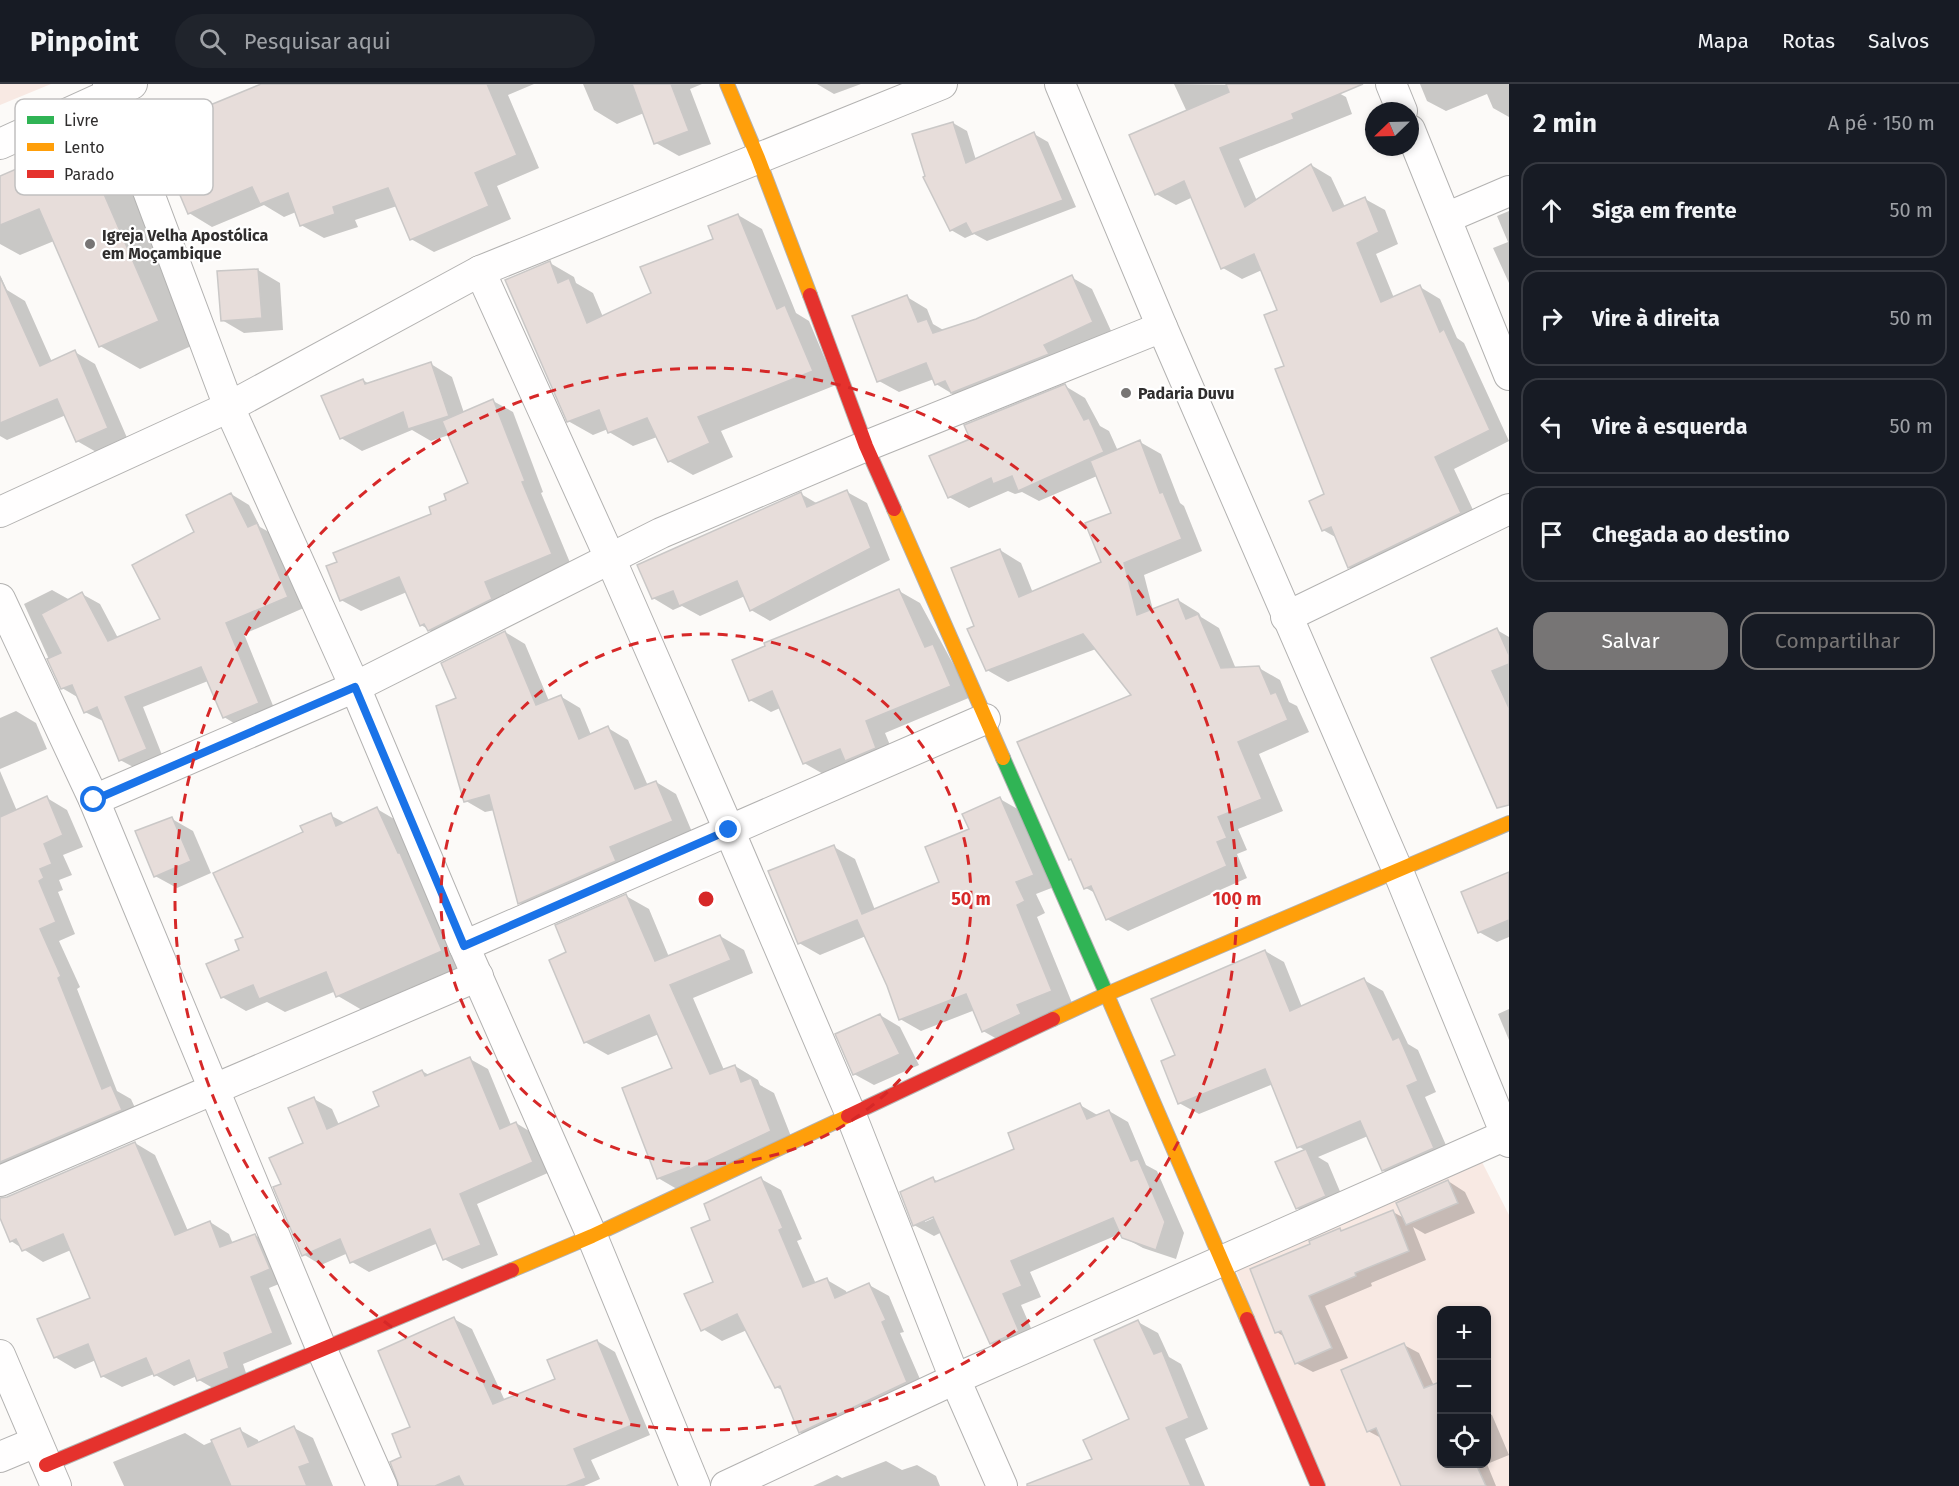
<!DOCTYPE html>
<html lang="pt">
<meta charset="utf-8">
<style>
:root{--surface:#171b24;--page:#20242c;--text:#f1f3f6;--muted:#9ea1a6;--line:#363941;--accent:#777575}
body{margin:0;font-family:"Fira Sans",sans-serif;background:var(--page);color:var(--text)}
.controls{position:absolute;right:18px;bottom:18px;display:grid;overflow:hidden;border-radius:12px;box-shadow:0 3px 9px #0003}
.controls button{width:54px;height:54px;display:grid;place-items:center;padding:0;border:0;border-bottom:2px solid var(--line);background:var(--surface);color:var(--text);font:30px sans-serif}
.compass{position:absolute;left:1365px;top:18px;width:54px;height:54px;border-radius:50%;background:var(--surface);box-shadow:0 3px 9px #0003;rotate:247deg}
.stop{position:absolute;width:18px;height:18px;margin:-14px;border:4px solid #1a73e8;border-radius:50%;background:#fff}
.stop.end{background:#1a73e8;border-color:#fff;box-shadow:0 2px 6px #0008}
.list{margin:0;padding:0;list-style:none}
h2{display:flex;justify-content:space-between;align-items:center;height:78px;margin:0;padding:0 24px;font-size:26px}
h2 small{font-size:20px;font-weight:400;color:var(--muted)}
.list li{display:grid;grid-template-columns:39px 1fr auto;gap:18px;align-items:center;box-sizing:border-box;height:96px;margin:0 12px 12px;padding:0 12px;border:2px solid var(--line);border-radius:18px}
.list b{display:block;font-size:22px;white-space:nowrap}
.list em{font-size:20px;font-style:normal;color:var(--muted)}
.actions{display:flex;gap:12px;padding:18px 24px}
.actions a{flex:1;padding:14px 0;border:2px solid var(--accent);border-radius:18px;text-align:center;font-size:21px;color:var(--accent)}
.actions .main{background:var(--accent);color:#fff}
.icon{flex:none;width:33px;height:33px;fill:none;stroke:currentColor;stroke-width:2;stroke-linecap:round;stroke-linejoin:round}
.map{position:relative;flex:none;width:1509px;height:1402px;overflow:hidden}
header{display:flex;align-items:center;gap:36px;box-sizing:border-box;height:84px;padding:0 30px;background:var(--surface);border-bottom:2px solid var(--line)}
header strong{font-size:28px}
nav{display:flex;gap:33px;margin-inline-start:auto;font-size:21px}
.search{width:420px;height:54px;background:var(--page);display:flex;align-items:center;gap:15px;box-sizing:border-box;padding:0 21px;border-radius:33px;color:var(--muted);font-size:22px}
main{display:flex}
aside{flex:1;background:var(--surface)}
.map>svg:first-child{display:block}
.green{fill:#f8e9e3;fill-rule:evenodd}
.shadow{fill:#0003;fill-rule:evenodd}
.building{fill:#e7ddda;stroke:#cac8c7;stroke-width:1.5}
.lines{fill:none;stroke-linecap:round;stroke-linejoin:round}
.street-casing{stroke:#b3b2b1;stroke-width:32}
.fast-casing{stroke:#b3b2b1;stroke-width:16}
.slow-casing{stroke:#b3b2b1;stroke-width:16}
.jam-casing{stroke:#b3b2b1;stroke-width:16}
.street{stroke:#fffefe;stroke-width:30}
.fast{stroke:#30b455;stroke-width:14}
.slow{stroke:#ff9f0a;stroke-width:14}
.jam{stroke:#e5322d;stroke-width:14}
.route{stroke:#1a73e8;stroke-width:8}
.ring{fill:none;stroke:#d62828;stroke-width:3;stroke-dasharray:10 8}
.poi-dot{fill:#777575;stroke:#fff;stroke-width:2}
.labels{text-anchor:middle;stroke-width:4.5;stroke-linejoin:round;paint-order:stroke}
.poi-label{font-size:16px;font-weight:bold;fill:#302e2e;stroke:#fff;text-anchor:start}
.key{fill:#fff;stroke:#c1c0c0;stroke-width:1.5}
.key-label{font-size:16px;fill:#302e2e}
.centre{fill:#d62828;stroke:#fff;stroke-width:3}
.ring-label{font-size:18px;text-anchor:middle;font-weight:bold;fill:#d62828;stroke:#fff;stroke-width:4.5;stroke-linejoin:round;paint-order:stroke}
</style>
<header>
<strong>Pinpoint</strong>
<div class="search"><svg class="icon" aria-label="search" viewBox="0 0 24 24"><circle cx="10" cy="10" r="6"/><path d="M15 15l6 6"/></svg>Pesquisar aqui</div>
<nav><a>Mapa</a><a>Rotas</a><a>Salvos</a></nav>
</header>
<main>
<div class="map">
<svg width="1509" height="1402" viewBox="0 0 1509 1402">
<rect width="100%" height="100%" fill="#fcfaf8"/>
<g class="green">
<polygon points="0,0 51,0 0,21"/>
<path d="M1482,1078L1509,1131V1402H1317L1235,1183ZM1442,1226H1486V1380H1442Z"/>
</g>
<g class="shadow">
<polygon points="264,0 534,0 508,11 539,84 497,102 511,135 434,168 411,155 397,122 355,136 358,143 324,154 301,141 296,128 284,133 264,121 212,143 189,129"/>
<polygon points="583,0 702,0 690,5 711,60 679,72 656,59 644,29 617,40 594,26"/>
<polygon points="817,0 861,0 834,10"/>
<polygon points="1174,0 1326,2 1346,13 1352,30 1239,75 1257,117 1311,81 1331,93 1345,123 1365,115 1385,126 1398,160 1376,170 1394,214 1420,203 1440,215 1457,254 1464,259 1509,357 1454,385 1480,441 1369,494 1349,483 1337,454 1323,446 1326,410 1286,282 1279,227 1262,186 1242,195 1223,184 1193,113 1176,121 1156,110 1187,28"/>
<polygon points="1420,0 1509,0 1509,33 1493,24 1487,10 1446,27 1427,17"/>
<polygon points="953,39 967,47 976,76 1034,50 1048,58 1076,123 987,157 974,150 965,154 951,146"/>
<polygon points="81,58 120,81 198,259 140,285 100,262 54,157 20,171 0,160 0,93"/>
<polygon points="1509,127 1509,199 1493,164 1508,158 1497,132"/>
<polygon points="738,131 762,145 796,229 809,237 836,301 721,347 733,373 693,391 669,377 657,353 633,362 609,348 608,345 593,351 568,337 550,179 574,193 576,199 593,209 603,233 653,210 715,155"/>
<polygon points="258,186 280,199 283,246 244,249 222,236"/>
<polygon points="0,191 7,206 25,217 52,278 75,268 95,280 128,356 98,369 77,357 66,331 7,356 0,352"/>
<polygon points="1071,193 1092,205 1112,249 956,312 936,300 934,295 899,308 879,297 907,213 927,225 933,240 945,247 977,236"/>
<polygon points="431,280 452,293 464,329 493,317 513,328 543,408 541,409 571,481 504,510 511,526 448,557 421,541 407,508 361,527 341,516 448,416 470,400 449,351 431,357 412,346 362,367 341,354 363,296 369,300"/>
<polygon points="1065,302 1085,314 1100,342 1109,347 1118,367 1140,358 1161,370 1180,419 1184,422 1202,467 1144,491 1153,526 1178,516 1199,529 1201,533 1219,544 1236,585 1259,584 1280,596 1289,618 1297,622 1309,648 1259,670 1283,727 1238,745 1247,766 1237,770 1247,794 1128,847 1107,835 1097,810 1086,804 1074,778 1070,775 1134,612 1096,565 1008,598 987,586 976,542 1000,466 1021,479 1033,509 1103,479 1113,430 1097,392 1039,417 1022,408 1015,410 1008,407 969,424 949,413 972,356"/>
<polygon points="847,408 867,419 890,476 770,537 751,526 745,512 700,532 682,522 673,526 653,514 801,410 818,420"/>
<polygon points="231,410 249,421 260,443 276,452 306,523 244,550 276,629 242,644 224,633 208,597 143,623 164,676 139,686 120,676 105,638 85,628 79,614 62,604 24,520 52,506 70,516 82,510 100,520 118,554 162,535 196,448"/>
<polygon points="899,507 920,519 971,613 885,649 896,676 825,691 804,679 780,624 771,628 750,616 767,563"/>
<polygon points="1497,546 1509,553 1509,718 1433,575"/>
<polygon points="505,548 525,560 549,617 560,612 580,624 591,651 608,644 628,656 648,702 656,698 676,710 692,748 539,830 520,819 495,726 485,728 466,717 458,614"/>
<polygon points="16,627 36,639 47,665 0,685 0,634"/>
<polygon points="0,687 17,727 47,714 67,726 83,763 63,771 72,791 59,796 63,806 58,808 75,850 59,857 80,903 77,905 117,1007 131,1015 141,1037 0,1098"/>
<polygon points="1000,715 1021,727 1054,803 1036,810 1045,829 1037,833 1072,919 1004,959 983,947 975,926 921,947 900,935 888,901 866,852 820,871 799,859 834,763 855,775 875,826 941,798 971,746"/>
<polygon points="377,725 401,739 465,881 362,926 338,912 336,907 285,928 267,918 246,927 222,913 241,867 245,853 305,748 330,731 345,739"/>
<polygon points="172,735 193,747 211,789 177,804 155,792"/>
<polygon points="1509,790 1509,853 1497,858 1479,848"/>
<polygon points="626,812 649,825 669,873 720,852 744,866 753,889 693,914 724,986 735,982 758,996 760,1001 774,1009 794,1060 682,1108 658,1094 674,984 659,950 608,971 585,958 568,869"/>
<polygon points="1265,867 1284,878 1302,923 1364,896 1383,907 1408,960 1418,966 1436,1008 1425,1013 1452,1075 1402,1097 1383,1086 1368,1052 1318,1073 1328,1079 1347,1124 1318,1137 1297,1124 1306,1067 1298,1062 1273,1000 1199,1030 1179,1019 1163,978 1177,972"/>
<polygon points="1509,925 1509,956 1498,930"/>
<polygon points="880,931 900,943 919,981 874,1001 854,990"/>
<polygon points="470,975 488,985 511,1041 516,1039 534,1050 550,1088 477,1120 498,1171 462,1185 444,1175 438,1159 369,1188 352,1178 348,1169 321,1181 303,1170 283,1101 305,1060 314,1015 332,1025 339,1041 381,1023 422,987 429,991"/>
<path d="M1080,1021L1099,1032L1109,1027L1128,1038L1146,1081L1157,1087L1184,1149L1176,1175L1143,1164L1123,1153L1122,1149L1030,1188L1041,1213L1021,1221L1037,1258L1010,1270L991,1259L942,1148L934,1152L914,1141L933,1095L939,1098L1016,1065ZM940,1129L941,1131L925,1138V1135Z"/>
<polygon points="135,1059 155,1071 188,1147 210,1138 229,1150 233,1160 255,1151 275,1163 289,1196 269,1204 292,1260 243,1280 248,1295 218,1307 199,1296 197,1292 174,1302 154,1290 122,1303 102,1292 96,1276 75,1285 55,1273 92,1215 71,1166 43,1178 11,1157 0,1131 0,1114 7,1114"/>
<polygon points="761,1095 781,1106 802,1155 797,1157 816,1200 827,1196 846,1207 847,1210 869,1201 889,1212 904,1248 900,1249 926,1309 820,1359 800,1348 784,1307 776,1303 747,1246 722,1257 703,1245 715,1198 712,1136"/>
<polygon points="1448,1097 1465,1108 1475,1129 1425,1150 1413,1143 1426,1176 1371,1199 1372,1202 1325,1222 1348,1274 1313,1288 1296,1279 1286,1254 1277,1248 1312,1161 1340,1145 1344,1148 1393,1128 1404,1134"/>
<polygon points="454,1235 472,1245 505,1317 557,1296 597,1257 615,1268 650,1351 591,1376 600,1395 584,1402 400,1402 403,1374 412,1344"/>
<polygon points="1138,1238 1158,1249 1169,1273 1181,1280 1208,1345 1185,1355 1205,1402 1060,1402 1094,1376 1131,1336"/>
<polygon points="1404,1261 1419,1269 1434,1302 1442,1380 1486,1380 1486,1328 1492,1331 1509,1371 1487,1380 1496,1402 1403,1402 1383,1355 1368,1347"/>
<polygon points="294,1344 313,1354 333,1402 124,1402 113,1378 185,1349 204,1361 240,1346 258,1356 259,1360"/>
<polygon points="886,1377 902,1386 917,1381 936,1392 940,1402 813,1402 837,1391 842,1394"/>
</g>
<g class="building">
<polygon points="261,0 487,0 517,71 475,89 489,122 410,156 388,104 333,123 335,130 300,142 288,109 260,120 252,103 188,130 152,45"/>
<polygon points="632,0 671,0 689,47 654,60"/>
<polygon points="1226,0 1363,0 1292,30 1294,35 1220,64 1245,123 1311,80 1333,127 1365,113 1379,148 1357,159 1381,218 1420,201 1440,248 1444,245 1490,346 1435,373 1461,429 1348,484 1331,443 1322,447 1309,417 1324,410 1275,285 1284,282 1264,231 1277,226 1254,170 1221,185 1184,97 1155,111 1129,51 1229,8"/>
<polygon points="953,38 966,79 1034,48 1063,116 972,150 966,139 950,147 923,93 925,92 912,50"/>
<polygon points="81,57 159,237 99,263 39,125 0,141 0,92"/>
<polygon points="738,130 777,225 785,221 813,287 698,333 710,359 668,378 647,334 608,349 599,326 567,338 505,196 550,177 558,199 569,194 587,239 651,209 640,183 713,155 708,142"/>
<polygon points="258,185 262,234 221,237 217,187"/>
<polygon points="1072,191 1093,238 1044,261 1049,270 951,309 945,297 935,301 926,279 877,298 852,232 907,211 918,238 927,235 933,249 976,235"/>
<polygon points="0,193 40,282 75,266 108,344 76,358 57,315 0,339"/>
<polygon points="431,278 449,332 408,345 403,328 340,355 321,312 363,295 365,300"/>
<polygon points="1065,300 1084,336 1089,334 1104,368 1018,407 1012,392 993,400 991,394 948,414 929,372 970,355 964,341"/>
<polygon points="493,315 525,397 522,398 552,470 485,498 492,515 428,547 424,540 420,542 399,493 340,517 326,482 337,478 333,469 431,430 429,423 446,416 444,410 468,399 442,337"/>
<polygon points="1140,356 1160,409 1163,408 1182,455 1124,479 1137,531 1178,515 1186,535 1198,530 1221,584 1259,582 1271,610 1276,608 1288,636 1238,658 1262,715 1218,733 1227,754 1217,758 1227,782 1106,836 1091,802 1084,805 1071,775 1069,776 1017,658 1131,611 1083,550 986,587 967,545 974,542 951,484 1000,465 1019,513 1101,478 1085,439 1111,429 1090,377"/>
<polygon points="847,406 871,464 750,527 737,497 679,522 673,507 652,515 637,481 801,408 807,423"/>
<polygon points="231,409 248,443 257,439 288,513 226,539 259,619 223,634 201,583 125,613 147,665 119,677 97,623 84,629 72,601 61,605 47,575 61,569 41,530 82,508 108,557 160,535 132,481 194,448 186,431"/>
<polygon points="899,505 925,563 933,560 951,602 866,637 876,664 845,677 840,665 803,680 772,607 749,617 732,576 765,562 764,559"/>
<polygon points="1497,544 1509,571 1509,580 1492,587 1509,624 1509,721 1497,724 1431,574"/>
<polygon points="505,547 536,621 561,611 579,655 608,642 635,705 656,697 673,737 610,763 616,777 518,820 489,711 464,718 436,622 456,614 441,579"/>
<polygon points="47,712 63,751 44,760 52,780 40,785 44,794 39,797 56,838 40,845 61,892 58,894 102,1005 111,1001 122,1026 0,1078 0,733"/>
<polygon points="1000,713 1034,791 1016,798 1025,817 1017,821 1052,907 1017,921 1021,930 982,948 966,910 899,936 887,902 857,836 798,860 768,787 834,761 862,830 939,798 925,763 969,745 962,730"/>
<polygon points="377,723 398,769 400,769 442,867 336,913 326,888 259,915 253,901 221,914 206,880 239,866 235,856 243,853 213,789 303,748 300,742 331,729 336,742"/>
<polygon points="172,733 191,777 154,793 135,747"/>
<polygon points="1509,788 1509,836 1478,849 1461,808"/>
<polygon points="626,810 655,877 720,851 731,876 670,901 710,990 735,981 741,998 751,994 771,1047 690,1085 689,1083 657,1095 622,1004 672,984 649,931 584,959 549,876 566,868 555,841"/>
<polygon points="1265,866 1290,927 1364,894 1393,956 1399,953 1418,997 1407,1002 1434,1064 1382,1087 1360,1037 1297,1064 1265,985 1178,1020 1161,977 1175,971 1151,915"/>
<polygon points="880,930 900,970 853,991 835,950"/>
<polygon points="470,973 500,1045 516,1038 533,1078 460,1110 481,1161 443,1176 430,1145 350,1179 340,1155 302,1172 273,1103 281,1100 269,1074 303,1059 288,1024 314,1013 327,1045 379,1022 373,1008 422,986 425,992"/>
<polygon points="1080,1019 1087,1035 1109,1026 1131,1077 1138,1075 1165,1138 1156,1166 1122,1154 1113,1134 1011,1177 1022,1202 1003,1210 1019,1247 990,1260 933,1133 913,1142 900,1108 933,1093 935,1098 1014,1065 1008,1049"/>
<polygon points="135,1058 175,1151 210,1137 220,1163 255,1150 270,1185 251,1193 273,1249 224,1269 229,1284 197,1297 189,1276 154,1292 146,1274 101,1293 88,1260 54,1274 37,1235 90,1214 63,1150 22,1167 16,1155 10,1158 0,1134 0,1114 7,1113"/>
<polygon points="1306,1065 1326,1112 1296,1125 1275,1078"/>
<polygon points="761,1093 783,1144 779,1146 803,1203 827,1194 835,1214 869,1199 886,1236 882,1238 907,1298 799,1349 780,1302 775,1304 737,1230 701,1247 684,1210 713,1198 691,1144 710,1136 704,1120"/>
<polygon points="1448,1096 1458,1119 1406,1141 1396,1119"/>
<polygon points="1393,1126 1409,1167 1355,1189 1356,1192 1309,1212 1332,1264 1295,1280 1281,1247 1275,1249 1250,1185 1310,1160 1309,1157 1340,1144 1341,1147"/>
<polygon points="454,1233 493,1320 555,1295 547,1276 597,1256 632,1341 574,1365 586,1394 566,1402 464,1402 459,1392 435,1402 399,1402 390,1378 401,1373 392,1350 410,1343 378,1267"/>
<polygon points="1138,1236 1154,1270 1162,1267 1189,1334 1166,1344 1191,1402 1027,1402 1027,1400 1092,1375 1083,1356 1129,1335 1094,1256"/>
<polygon points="1404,1259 1424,1304 1442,1297 1442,1380 1476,1380 1486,1402 1401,1402 1376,1344 1367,1348 1341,1286"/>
<polygon points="294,1342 310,1379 299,1383 307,1402 231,1402 211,1356 240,1344 248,1363"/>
</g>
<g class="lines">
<g class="street-casing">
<g id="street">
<polyline points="108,0 229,323 355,603 464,862 592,1152 695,1402"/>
<polyline points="1060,0 1162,243 1398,787 1509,1058"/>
<polyline points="1391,0 1402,27"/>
<polyline points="1410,46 1509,291"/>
<polyline points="0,60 132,0"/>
<polyline points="1446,134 1509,107"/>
<polyline points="480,187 610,474 729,746 851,1031 955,1295 1002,1402"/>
<polyline points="0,428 229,323 480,187 942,0"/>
<polyline points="0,515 94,716 322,1266 382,1402"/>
<polyline points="1286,533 1509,425"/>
<polyline points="94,716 355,603 661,449 866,362 1162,243"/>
<polyline points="464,862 985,635"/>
<polyline points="0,1097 478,892"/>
<polyline points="0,1271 56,1402"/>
<polyline points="0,1373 36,1358"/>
<polyline points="726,1402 955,1295 1506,1051"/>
</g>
</g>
<g class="fast-casing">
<polyline id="fast" points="1003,674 1107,911"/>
</g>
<g class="slow-casing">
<g id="slow">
<polyline points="727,0 758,74 810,211"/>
<polyline points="894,425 1003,674"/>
<polyline points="1107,911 1247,1235"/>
<polyline points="1053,935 1107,910 1509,739"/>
<polyline points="512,1186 592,1152 848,1032"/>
</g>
</g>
<g class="jam-casing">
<g id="jam">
<polyline points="810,211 866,362 894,425"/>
<polyline points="848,1032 1053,935"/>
<polyline points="1247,1235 1318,1402"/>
<polyline points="46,1381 512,1186"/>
</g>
</g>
<use href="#street" class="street"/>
<use href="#fast" class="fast"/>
<use href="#slow" class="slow"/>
<use href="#jam" class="jam"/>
</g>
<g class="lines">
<polyline class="route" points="94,716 355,603 464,862 729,746"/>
</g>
<g class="ring">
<circle cx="706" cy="815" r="265"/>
<circle cx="706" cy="815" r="531"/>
</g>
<g class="poi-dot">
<circle cx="90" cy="160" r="6"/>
<circle cx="1126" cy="309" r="6"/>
</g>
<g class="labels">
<g class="poi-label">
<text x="102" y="157">Igreja Velha Apostólica<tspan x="102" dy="18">em Moçambique</tspan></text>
<text x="1138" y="315">Padaria Duvu</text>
</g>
</g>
<rect x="15" y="15" width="198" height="96" rx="9" class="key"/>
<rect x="27" y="32" width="27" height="8" fill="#30b455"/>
<rect x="27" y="59" width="27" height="8" fill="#ff9f0a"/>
<rect x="27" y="86" width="27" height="8" fill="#e5322d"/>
<g class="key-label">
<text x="64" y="42">Livre</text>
<text x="64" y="69">Lento</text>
<text x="64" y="96">Parado</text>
</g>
<circle cx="706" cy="815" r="9" class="centre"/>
<g class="ring-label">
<text x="971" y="821">50 m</text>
<text x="1237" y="821">100 m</text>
</g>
</svg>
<div class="controls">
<button>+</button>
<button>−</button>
<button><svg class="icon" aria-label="locate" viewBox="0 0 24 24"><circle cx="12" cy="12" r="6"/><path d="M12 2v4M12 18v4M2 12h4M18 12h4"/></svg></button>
</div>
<svg class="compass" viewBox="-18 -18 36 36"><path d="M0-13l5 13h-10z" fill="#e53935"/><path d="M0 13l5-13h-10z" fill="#9ea1a6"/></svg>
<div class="stop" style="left:94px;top:716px"></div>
<div class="stop end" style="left:729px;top:746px"></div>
</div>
<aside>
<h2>2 min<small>A pé · 150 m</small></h2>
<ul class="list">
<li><svg class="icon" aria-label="ahead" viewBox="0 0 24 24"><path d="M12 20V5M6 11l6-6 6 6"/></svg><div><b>Siga em frente</b></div><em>50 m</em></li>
<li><svg class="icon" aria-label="right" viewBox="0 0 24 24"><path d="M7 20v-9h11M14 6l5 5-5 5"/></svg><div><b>Vire à direita</b></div><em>50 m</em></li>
<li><svg class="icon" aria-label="left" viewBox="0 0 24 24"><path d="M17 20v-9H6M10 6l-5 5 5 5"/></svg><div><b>Vire à esquerda</b></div><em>50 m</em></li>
<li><svg class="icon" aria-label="arrive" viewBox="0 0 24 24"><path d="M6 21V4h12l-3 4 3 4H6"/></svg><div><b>Chegada ao destino</b></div></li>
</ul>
<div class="actions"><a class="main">Salvar</a><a>Compartilhar</a></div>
</aside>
</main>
